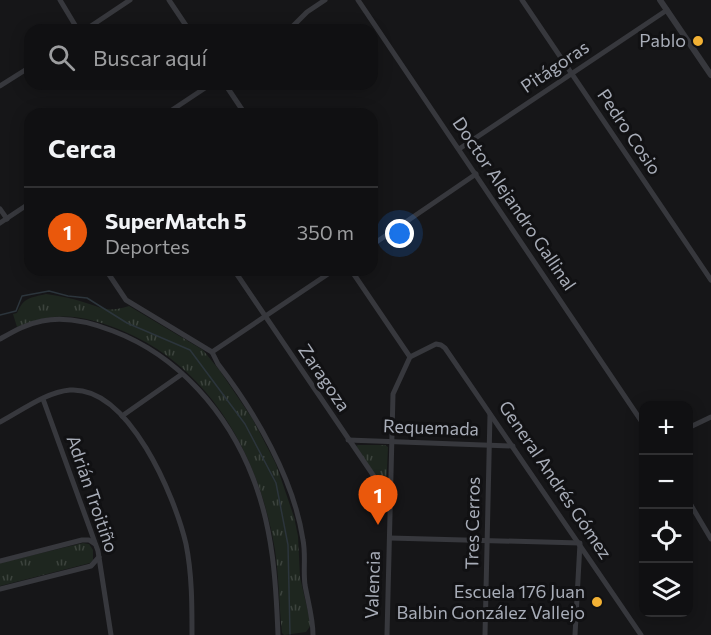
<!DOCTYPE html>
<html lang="es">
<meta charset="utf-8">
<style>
:root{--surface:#101012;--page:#19191b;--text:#f1f3f6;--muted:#9c9d9f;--line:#303032;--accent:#ea580c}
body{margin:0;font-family:Commissioner,sans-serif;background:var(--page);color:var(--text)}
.controls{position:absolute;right:18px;bottom:18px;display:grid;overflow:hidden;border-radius:12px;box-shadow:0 3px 15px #0003}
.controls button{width:54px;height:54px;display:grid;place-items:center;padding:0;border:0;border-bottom:2px solid var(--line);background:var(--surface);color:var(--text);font:30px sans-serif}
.you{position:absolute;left:400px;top:234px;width:21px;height:21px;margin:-15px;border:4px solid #fff;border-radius:50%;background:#1a73e8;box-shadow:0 0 0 9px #1a73e833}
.badge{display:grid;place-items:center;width:39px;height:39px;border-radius:50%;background:var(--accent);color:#fff;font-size:20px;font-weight:700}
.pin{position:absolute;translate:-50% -50px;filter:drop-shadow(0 2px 3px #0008)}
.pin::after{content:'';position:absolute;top:32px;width:21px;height:18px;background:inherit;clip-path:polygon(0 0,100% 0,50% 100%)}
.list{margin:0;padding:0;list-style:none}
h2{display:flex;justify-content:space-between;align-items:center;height:78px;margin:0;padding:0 24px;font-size:26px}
h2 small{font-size:20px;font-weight:400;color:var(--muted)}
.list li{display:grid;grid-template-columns:39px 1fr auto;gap:18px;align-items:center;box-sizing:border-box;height:90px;padding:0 24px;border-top:2px solid var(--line)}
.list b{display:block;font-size:22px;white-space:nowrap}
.list p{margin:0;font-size:20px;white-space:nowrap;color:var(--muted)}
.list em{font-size:20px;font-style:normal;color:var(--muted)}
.icon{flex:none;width:33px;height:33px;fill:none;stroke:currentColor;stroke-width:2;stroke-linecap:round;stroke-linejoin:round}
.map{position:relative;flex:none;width:711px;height:635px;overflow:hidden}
.search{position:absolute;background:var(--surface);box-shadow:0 3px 15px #0003;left:24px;top:24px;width:354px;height:66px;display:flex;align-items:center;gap:15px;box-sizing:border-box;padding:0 21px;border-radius:18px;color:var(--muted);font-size:22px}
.panel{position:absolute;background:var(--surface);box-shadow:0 3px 15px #0003;left:24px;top:108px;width:354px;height:168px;border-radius:18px}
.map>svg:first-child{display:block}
.grass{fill:url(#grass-tufts)}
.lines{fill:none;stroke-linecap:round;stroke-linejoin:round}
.stream{stroke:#2c353c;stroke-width:1.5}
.minor{stroke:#37383d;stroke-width:5}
.tertiary{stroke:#37383d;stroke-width:6}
.poi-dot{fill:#f2b134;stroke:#111113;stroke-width:2}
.labels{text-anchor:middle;stroke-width:6;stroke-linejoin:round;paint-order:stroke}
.poi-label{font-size:18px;fill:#a8adb8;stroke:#111113;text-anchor:end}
.street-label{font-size:18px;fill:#a8adb8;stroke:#111113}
</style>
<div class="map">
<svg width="711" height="635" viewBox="0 0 711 635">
<defs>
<pattern id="grass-tufts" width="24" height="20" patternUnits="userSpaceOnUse" patternTransform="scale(1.5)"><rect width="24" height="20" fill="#1e261f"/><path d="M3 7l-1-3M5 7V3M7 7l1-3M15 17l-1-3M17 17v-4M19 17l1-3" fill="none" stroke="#3c433d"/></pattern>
</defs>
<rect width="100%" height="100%" fill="#161618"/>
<g class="grass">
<path d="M46,294C59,296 71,298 83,302C103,308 108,313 129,306L203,350L220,371L252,418L276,464L294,517L298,536L300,577L311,625L306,632L284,635L282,633C279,605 279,577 275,550C260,459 212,368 123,331C85,315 56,310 17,327L13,314L17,313C24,297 30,298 46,294Z"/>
<polygon points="358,445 385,445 388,447 386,489 385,489 356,446"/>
<polygon points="83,543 89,544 93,550 93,560 90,563 0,586 0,563"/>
</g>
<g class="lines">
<polyline class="stream" points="0,315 16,311 22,296 49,291 68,296 87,298 127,323 190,350 245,424 276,483 288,545 290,634"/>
<g class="minor">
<polyline points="60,0 78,30"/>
<polyline points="169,0 189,30"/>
<polyline points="358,0 644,425"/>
<polyline points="522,0 711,280"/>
<polyline points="85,30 130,0"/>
<polyline points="289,30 307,12 325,0"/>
<polyline points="225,84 245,114"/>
<polyline points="0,86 30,67"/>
<polyline points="166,114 211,84"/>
<polyline points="459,149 667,10"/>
<polyline points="0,209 7,219"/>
<polyline points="0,223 30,203"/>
<polyline points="372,245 476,174"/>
<path d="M106,270L126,300L212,352L218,364C255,412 294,479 303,540C306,555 303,570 305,585C308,602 313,618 313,635"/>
<polyline points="234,270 390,500"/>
<polyline points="351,270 410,357"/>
<path d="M0,339C14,331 26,324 42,321C66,316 90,322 113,331C179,356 228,413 253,478C273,529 276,582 278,635"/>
<polyline points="212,352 334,270"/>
<polyline points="43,399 98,551 111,635"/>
<polyline points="122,416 182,374"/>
<path d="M0,422C21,411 46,392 70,390C129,386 175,497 186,544C192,574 192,604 192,635"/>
<polyline points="688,428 711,417"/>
<polyline points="348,440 513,446"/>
<polyline points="688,500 711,539"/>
<polyline points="390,538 580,543 575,635"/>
<polyline points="0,561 82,540 89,540 95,544"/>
<polyline points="0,589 91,566 99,557"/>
<polyline points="387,635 393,394 410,357 436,344 441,345 445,348 641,635"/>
<polyline points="485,635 490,414"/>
</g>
<polyline class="tertiary" points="660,0 711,75"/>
</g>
<g class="poi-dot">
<circle cx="698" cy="41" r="6"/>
<circle cx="597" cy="602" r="6"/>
</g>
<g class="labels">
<g class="poi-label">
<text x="686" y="47">Pablo</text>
<text x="585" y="598">Escuela 176 Juan<tspan x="585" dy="21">Balbin González Vallejo</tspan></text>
</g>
<g class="street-label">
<text transform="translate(555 67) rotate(-34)" y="6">Pitágoras</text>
<text transform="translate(629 132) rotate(56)" y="6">Pedro Cosio</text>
<text transform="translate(514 204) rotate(56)" y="6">Doctor Alejandro Gallinal</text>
<text transform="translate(324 378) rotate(56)" y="6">Zaragoza</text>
<text transform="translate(431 428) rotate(2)" y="6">Requemada</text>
<text transform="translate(555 480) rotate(56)" y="6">General Andrés Gómez</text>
<text transform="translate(92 494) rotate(71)" y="6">Adrián Troitiño</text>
<text transform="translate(473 523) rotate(-89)" y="6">Tres Cerros</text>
<text transform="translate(373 585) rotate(-88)" y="6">Valencia</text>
</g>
</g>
</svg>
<div class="controls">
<button>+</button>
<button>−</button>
<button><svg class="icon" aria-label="locate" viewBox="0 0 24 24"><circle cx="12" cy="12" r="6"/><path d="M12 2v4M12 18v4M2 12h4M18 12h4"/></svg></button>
<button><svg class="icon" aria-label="layers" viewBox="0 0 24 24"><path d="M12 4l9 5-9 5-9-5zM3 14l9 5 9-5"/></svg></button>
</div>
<div class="you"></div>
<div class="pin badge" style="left:378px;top:525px">1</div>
<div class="search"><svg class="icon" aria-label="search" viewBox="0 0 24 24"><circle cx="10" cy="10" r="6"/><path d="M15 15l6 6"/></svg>Buscar aquí</div>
<section class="panel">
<h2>Cerca<small></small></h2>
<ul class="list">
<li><span class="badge">1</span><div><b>SuperMatch 5</b><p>Deportes</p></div><em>350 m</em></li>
</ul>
</section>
</div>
